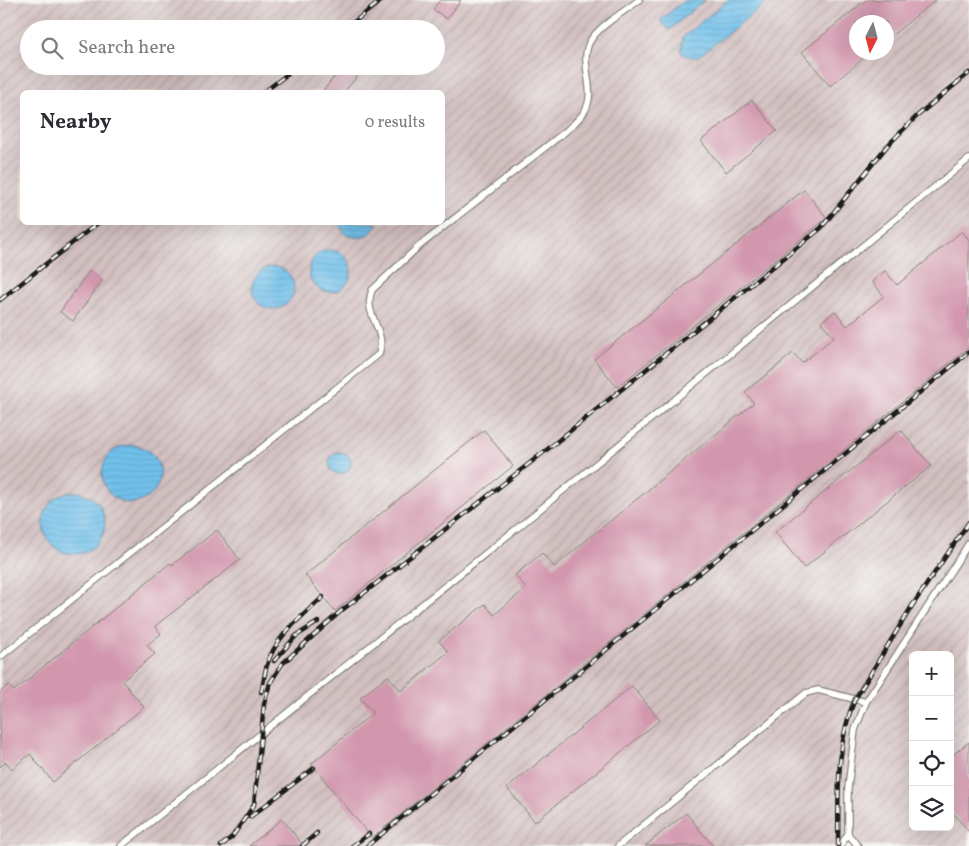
<!DOCTYPE html>
<meta charset="utf-8">
<style>
:root{--surface:#fff;--page:#f7f7f7;--text:#2b2b33;--muted:#7c7c81;--line:#e1e1e2}
body{margin:0;font-family:Vollkorn,serif;background:var(--page);color:var(--text)}
.controls{position:absolute;right:15px;bottom:15px;display:grid;overflow:hidden;border-radius:8px;box-shadow:0 5px 20px #0002}
.controls button{width:45px;height:45px;display:grid;place-items:center;padding:0;border:0;border-bottom:1px solid var(--line);background:var(--surface);color:var(--text);font:25px sans-serif}
.compass{position:absolute;left:849px;top:15px;width:45px;height:45px;border-radius:50%;background:var(--surface);box-shadow:0 5px 20px #0002;rotate:186deg}
.list{margin:0;padding:0;list-style:none}
h2{display:flex;justify-content:space-between;align-items:center;height:65px;margin:0;padding:0 20px;font-size:21px}
h2 small{font-size:16px;font-weight:400;color:var(--muted)}
.icon{flex:none;width:28px;height:28px;fill:none;stroke:currentColor;stroke-width:2;stroke-linecap:round;stroke-linejoin:round}
.map{position:relative;flex:none;width:969px;height:846px;overflow:hidden}
.search{position:absolute;background:var(--surface);box-shadow:0 5px 20px #0002;left:20px;top:20px;width:425px;height:55px;display:flex;align-items:center;gap:12px;box-sizing:border-box;padding:0 18px;border-radius:28px;color:var(--muted);font-size:19px}
.panel{position:absolute;background:var(--surface);box-shadow:0 5px 20px #0002;left:20px;top:90px;width:425px;height:135px;border-radius:8px}
.map>svg:first-child{display:block}
.industrial{fill:url(#industrial-furrows);fill-rule:evenodd}
.water{fill:url(#water-rules);stroke:#466e84}
.building{fill:#d296ad}
.lines{fill:none;stroke-linecap:round;stroke-linejoin:round}
.service-casing{stroke:#86847a;stroke-width:8}
.service{stroke:#fff;stroke-width:5.5}
.rail-casing{stroke:#1c1c1c;stroke-width:4.5}
.rail{stroke:#f6f6f2;stroke-width:2.5;stroke-dasharray:8;stroke-linecap:butt}
</style>
<div class="map">
<svg width="969" height="846" viewBox="0 0 969 846">
<defs>
<pattern id="industrial-furrows" width="10" height="10" patternUnits="userSpaceOnUse" patternTransform="scale(1.25)"><rect width="10" height="10" fill="#d2bfc0"/><path d="M-1 1l2-2M0 10L10 0M9 11l2-2" fill="none" stroke="#b4a4a4"/></pattern>
<pattern id="water-rules" width="6" height="5" patternUnits="userSpaceOnUse" patternTransform="scale(1.25)"><rect width="6" height="5" fill="#71c1ec"/><path d="M0 2.5h6" fill="none" stroke="#61a5ca"/></pattern>
</defs>
<rect width="100%" height="100%" fill="#f6f6f2"/>
<filter id="ink" filterUnits="userSpaceOnUse"><feTurbulence type="fractalNoise" baseFrequency=".02" numOctaves="2"/><feDisplacementMap in="SourceGraphic" scale="10" xChannelSelector="R" yChannelSelector="G"/><feConvolveMatrix kernelMatrix="1 2 1 2 8 2 1 2 1" color-interpolation-filters="sRGB"/></filter>
<filter id="wash" filterUnits="userSpaceOnUse"><feTurbulence type="fractalNoise" baseFrequency=".0096" numOctaves="4" result="noise"/><feDisplacementMap in="SourceGraphic" scale="20" xChannelSelector="R" yChannelSelector="G"/><feGaussianBlur stdDeviation="1.12" result="paint"/><feColorMatrix in="noise" values="0 0 0 0 0 0 0 0 0 0 0 0 0 0 0 0 0 1.4 0 .05"/><feComposite in="paint" operator="in"/></filter>
<g filter="url(#wash)">
<rect width="100%" height="100%" fill="#f0ebd7"/>
<path class="industrial" d="M0,0H969V846H0ZM856,22H886V52H856ZM29,29H436V66H29ZM22,92H442V222H22ZM913,655H950V827H913Z"/>
<g class="water">
<polygon points="685,0 705,0 669,30 660,20"/>
<polygon points="728,0 770,0 698,57 685,56 681,52 683,37"/>
<path d="M338,223V222L377,223C372,237 358,241 345,234Z"/>
<circle cx="330" cy="271" r="21"/>
<circle cx="273" cy="288" r="21"/>
<circle cx="131" cy="474" r="29"/>
<circle cx="340" cy="463" r="11"/>
<circle cx="74" cy="523" r="31"/>
</g>
<g id="blocks">
<g class="building">
<polygon points="440,0 461,0 447,19 433,9"/>
<polygon points="866,0 936,0 886,40 886,22 856,22 856,52 871,52 830,86 802,52"/>
<polygon points="343,66 350,66 359,74 344,92 322,92"/>
<polygon points="752,100 777,131 726,172 701,141"/>
<polygon points="804,190 827,218 617,387 594,359"/>
<polygon points="962,231 969,240 969,347 372,838 311,764 373,713 360,698 388,676 401,691 448,652 439,641 485,604 494,615 526,588 515,575 542,553 554,567 754,403 745,392 793,353 802,363 834,337 821,322 835,311 847,326 884,296 872,282 885,271 897,285"/>
<polygon points="89,271 102,281 73,321 60,312"/>
<polygon points="484,430 513,466 335,611 305,575"/>
<polygon points="901,430 931,466 804,568 775,532"/>
<polygon points="217,530 240,560 155,626 161,634 147,645 155,654 122,681 144,707 53,782 30,754 12,769 6,762 0,767 0,692 9,685 14,691 170,563 172,565"/>
<polygon points="632,686 660,720 535,822 507,788"/>
<polygon points="969,742 969,832 950,809 950,757"/>
<polygon points="686,813 713,846 645,846"/>
<polygon points="282,819 304,846 249,846"/>
</g>
</g>
</g>
<g filter="url(#ink)">
<use href="#blocks" fill-opacity="0" stroke="#86847a" stroke-width="1"/>
<g class="lines">
<g class="service-casing">
<g id="service">
<path d="M0,657L379,354C387,328 362,315 372,290L418,247L566,131C572,125 580,119 584,112C598,92 579,65 589,43C598,26 624,12 639,0"/>
<polyline points="848,834 858,846"/>
<polyline points="121,846 521,525 969,159"/>
<polyline points="618,846 806,693 818,690 866,702"/>
<polyline points="840,846 848,834 848,788 855,730 866,702 969,543"/>
</g>
</g>
<use href="#service" class="service"/>
<g class="rail-casing">
<g id="rail">
<polyline points="345,29 382,0"/>
<polyline points="264,92 298,66"/>
<polyline points="0,300 99,222"/>
<polyline points="274,661 296,636 318,622"/>
<path d="M261,692C264,683 264,674 267,665C276,635 301,618 323,597"/>
<polyline points="250,817 314,768"/>
<polyline points="221,846 232,837 254,805 264,704 270,683 282,664 341,611 544,452 821,228 887,146 917,116 969,73"/>
<polyline points="302,846 317,833"/>
<polyline points="352,846 369,834"/>
<polyline points="367,846 969,352"/>
<path d="M838,846C839,797 835,745 855,699L912,606L969,522"/>
</g>
</g>
<use href="#rail" class="rail"/>
</g>
</g>
</svg>
<div class="controls">
<button>+</button>
<button>−</button>
<button><svg class="icon" aria-label="locate" viewBox="0 0 24 24"><circle cx="12" cy="12" r="6"/><path d="M12 2v4M12 18v4M2 12h4M18 12h4"/></svg></button>
<button><svg class="icon" aria-label="layers" viewBox="0 0 24 24"><path d="M12 4l9 5-9 5-9-5zM3 14l9 5 9-5"/></svg></button>
</div>
<svg class="compass" viewBox="-18 -18 36 36"><path d="M0-13l5 13h-10z" fill="#e53935"/><path d="M0 13l5-13h-10z" fill="#7c7c81"/></svg>
<div class="search"><svg class="icon" aria-label="search" viewBox="0 0 24 24"><circle cx="10" cy="10" r="6"/><path d="M15 15l6 6"/></svg>Search here</div>
<section class="panel">
<h2>Nearby<small>0 results</small></h2>
<ul class="list">
</ul>
</section>
</div>
